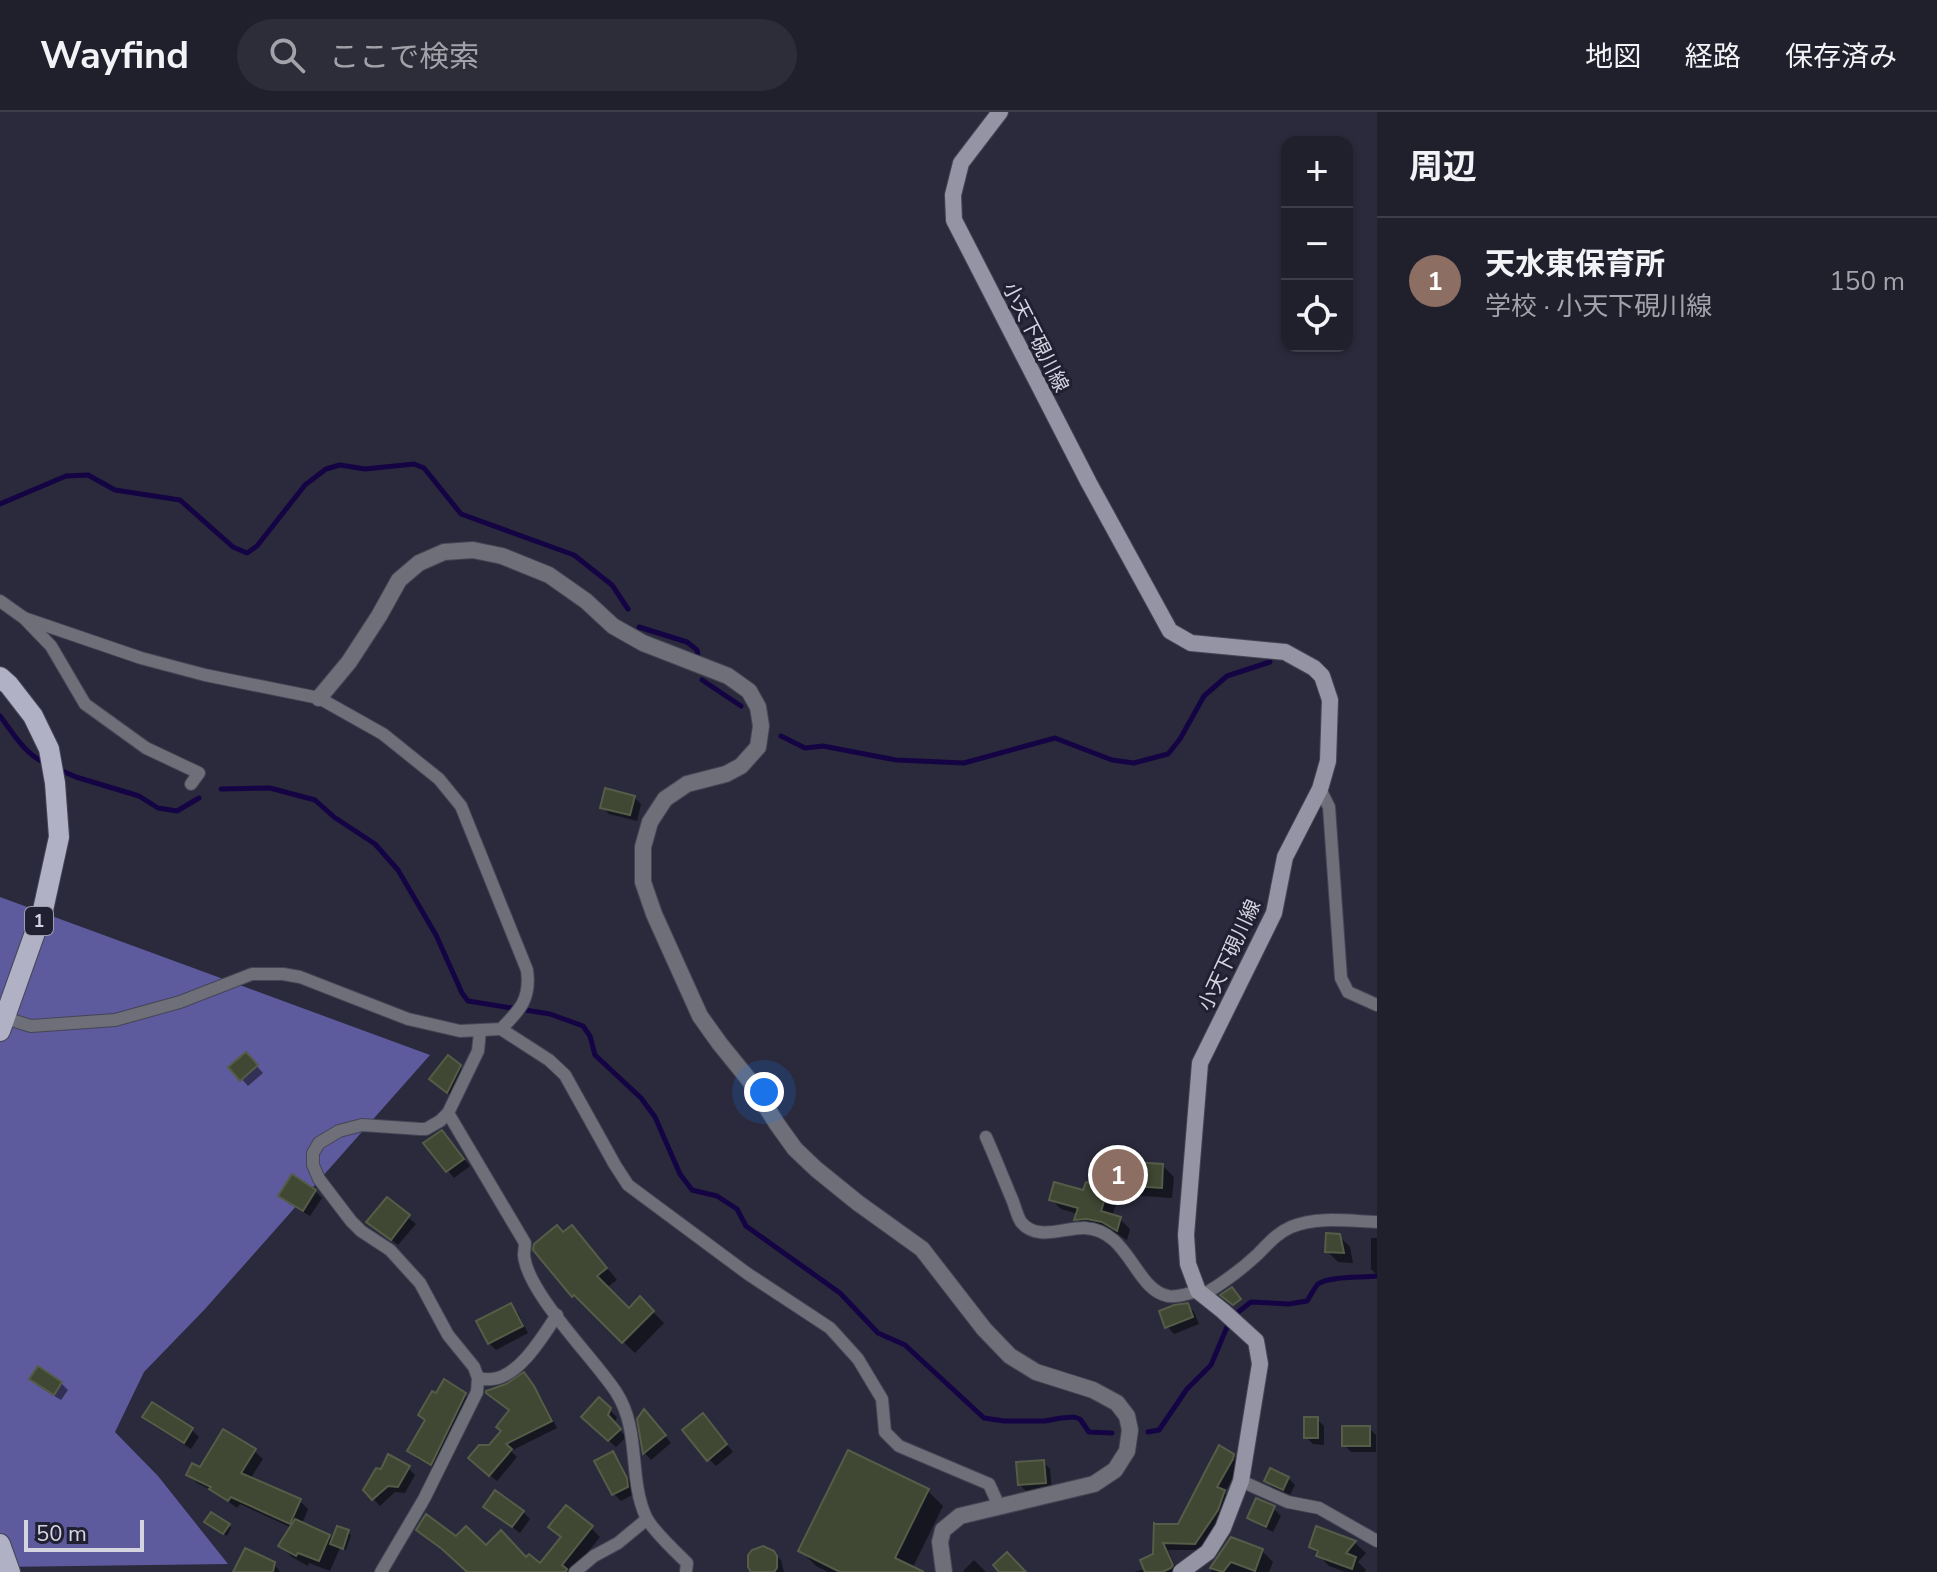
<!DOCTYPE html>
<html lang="ja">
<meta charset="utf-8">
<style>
:root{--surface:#20202d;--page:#2d2d39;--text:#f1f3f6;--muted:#a2a3aa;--line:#3d3e49;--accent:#db2777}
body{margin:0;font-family:"Nunito Sans","Noto Sans JP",sans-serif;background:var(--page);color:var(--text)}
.controls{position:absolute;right:24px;top:24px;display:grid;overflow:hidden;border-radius:16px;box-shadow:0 2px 6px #0004}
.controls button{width:72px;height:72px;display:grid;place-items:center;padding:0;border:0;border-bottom:2px solid var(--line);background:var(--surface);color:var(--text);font:40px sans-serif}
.scale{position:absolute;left:24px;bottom:20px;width:120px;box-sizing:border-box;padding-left:8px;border:4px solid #d4d5e1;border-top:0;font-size:22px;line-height:28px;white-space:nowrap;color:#d4d5e1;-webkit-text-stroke:6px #202032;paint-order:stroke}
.you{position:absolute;left:764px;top:980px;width:28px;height:28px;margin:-20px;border:6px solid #fff;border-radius:50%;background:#1a73e8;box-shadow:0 0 0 12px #1a73e833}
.badge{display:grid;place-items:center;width:52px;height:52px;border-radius:50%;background:var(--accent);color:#fff;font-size:26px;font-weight:700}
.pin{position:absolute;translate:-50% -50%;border:4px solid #fff;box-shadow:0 2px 8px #0006}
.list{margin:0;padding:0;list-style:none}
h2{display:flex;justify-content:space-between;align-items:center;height:104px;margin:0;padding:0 32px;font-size:34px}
h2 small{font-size:26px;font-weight:400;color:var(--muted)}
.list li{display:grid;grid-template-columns:52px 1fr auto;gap:24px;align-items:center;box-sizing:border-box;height:128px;padding:0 32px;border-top:2px solid var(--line)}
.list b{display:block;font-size:30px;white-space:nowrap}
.list p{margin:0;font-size:26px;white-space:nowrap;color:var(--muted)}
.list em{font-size:26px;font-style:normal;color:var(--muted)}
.icon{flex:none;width:44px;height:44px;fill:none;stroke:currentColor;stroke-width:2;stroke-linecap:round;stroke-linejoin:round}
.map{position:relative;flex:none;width:1377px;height:1460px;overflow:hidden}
header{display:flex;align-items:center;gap:48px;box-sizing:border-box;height:112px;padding:0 40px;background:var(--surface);border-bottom:2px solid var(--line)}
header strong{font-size:38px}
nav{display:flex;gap:44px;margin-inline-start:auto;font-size:28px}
.search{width:560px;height:72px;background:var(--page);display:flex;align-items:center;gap:20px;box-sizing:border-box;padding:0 28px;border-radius:44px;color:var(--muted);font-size:30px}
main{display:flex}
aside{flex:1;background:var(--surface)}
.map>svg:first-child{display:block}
.forest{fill:#5e5a9e}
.shadow{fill:#0007}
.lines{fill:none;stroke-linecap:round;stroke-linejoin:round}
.stream{stroke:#150443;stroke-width:5}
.building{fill:#404733;stroke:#555c47;stroke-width:2}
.minor-casing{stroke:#454556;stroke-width:14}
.tertiary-casing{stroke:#454556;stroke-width:18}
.secondary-casing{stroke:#454556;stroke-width:18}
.primary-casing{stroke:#454556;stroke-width:22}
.minor{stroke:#6e6f78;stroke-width:12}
.tertiary{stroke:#6e6f78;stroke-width:16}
.secondary{stroke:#9494a4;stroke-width:16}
.primary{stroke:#b0b1c5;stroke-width:20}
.labels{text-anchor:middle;stroke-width:6;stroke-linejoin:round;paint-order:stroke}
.shield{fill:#202032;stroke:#9e9fac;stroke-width:2}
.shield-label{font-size:18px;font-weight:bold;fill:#d4d5e1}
.street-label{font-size:20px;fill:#d4d5e1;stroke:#202032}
</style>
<header>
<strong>Wayfind</strong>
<div class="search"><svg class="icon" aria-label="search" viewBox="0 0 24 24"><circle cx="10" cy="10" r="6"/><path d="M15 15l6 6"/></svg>ここで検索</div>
<nav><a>地図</a><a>経路</a><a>保存済み</a></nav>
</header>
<main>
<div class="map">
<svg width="1377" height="1460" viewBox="0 0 1377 1460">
<rect width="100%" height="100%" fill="#2a2a3c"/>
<polygon class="forest" points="0,785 430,943 205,1197 144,1260 115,1320 158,1364 228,1452 0,1455"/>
<g class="shadow">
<polygon points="634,685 641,692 637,709 609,702 602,695"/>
<polygon points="246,942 263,961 248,974 231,955"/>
<polygon points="460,955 467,962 454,986 438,973"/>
<polygon points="442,1021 470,1054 454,1066 426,1032"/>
<polygon points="1163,1054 1174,1065 1172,1086 1110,1082 1117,1089 1112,1104 1120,1107 1130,1117 1127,1128 1114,1120 1098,1116 1086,1117 1077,1107 1078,1102 1061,1097 1051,1087 1085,1080 1087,1073 1115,1081 1105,1071"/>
<polygon points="315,1079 322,1086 310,1104 288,1091 281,1084"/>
<polygon points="387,1088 416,1112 398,1133 369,1110"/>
<polygon points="563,1122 583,1126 617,1168 606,1176 629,1199 640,1187 664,1211 635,1241 586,1193 584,1194 573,1183"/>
<polygon points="1339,1124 1350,1135 1353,1151 1338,1150 1327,1139"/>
<polygon points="1371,1126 1377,1126 1377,1163 1371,1157"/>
<polygon points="1187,1193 1194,1200 1199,1212 1174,1222 1167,1214"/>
<polygon points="511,1194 518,1201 528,1221 496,1238 489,1231"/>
<polygon points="31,1267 61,1271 68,1278 61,1288 38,1274"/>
<polygon points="531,1270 540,1283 557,1316 511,1339 517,1345 497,1369 477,1353 503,1319"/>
<polygon points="465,1283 472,1290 438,1358 416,1346 410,1339"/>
<polygon points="599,1288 617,1305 614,1312 626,1325 616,1335 583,1305"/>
<polygon points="144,1305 192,1318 199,1325 191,1337 151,1312"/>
<polygon points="651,1307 671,1331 651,1348 645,1341 639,1308"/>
<polygon points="1317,1307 1324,1314 1324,1333 1313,1332 1306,1325"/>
<polygon points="709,1311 733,1340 716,1354 709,1347"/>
<polygon points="1369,1316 1376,1323 1376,1340 1351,1340 1344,1333"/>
<polygon points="254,1339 263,1347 250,1367 300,1389 308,1397 302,1412 329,1425 334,1429 348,1420 351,1423 346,1438 340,1436 330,1459 309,1451 308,1454 292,1445 281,1434 292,1416 240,1392 237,1396 215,1380 197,1371 188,1363"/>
<polygon points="612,1341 619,1348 633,1375 634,1382 621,1389 614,1382 597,1350"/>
<polygon points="1233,1343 1240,1351 1225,1381 1231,1387 1203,1438 1168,1438 1178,1460 1134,1460 1146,1457 1155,1444 1156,1414 1179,1414"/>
<polygon points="1043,1350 1050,1357 1052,1378 1027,1380 1020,1373"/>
<polygon points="408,1356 415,1363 405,1381 395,1380 380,1394 365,1378"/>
<polygon points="1288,1366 1295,1373 1290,1383 1273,1376 1266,1369"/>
<polygon points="928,1379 943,1394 912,1457 915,1460 828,1460 816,1454 801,1439"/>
<polygon points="1257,1388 1274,1397 1281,1404 1273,1420 1257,1412 1250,1405"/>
<polygon points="523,1400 530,1407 520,1421 493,1401"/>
<polygon points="209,1412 229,1413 231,1416 227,1424"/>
<polygon points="591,1416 600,1425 572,1460 469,1460 456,1427 526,1448 540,1454"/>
<polygon points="1317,1417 1355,1431 1366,1441 1358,1450 1366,1458 1365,1460 1345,1460 1329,1454 1311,1435"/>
<polygon points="1262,1439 1273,1450 1269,1460 1211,1460 1214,1451"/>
<polygon points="773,1441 781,1448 784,1460 754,1460"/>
<polygon points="974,1448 986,1460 965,1460 963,1459"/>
<polygon points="273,1451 280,1460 239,1460"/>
</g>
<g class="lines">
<g class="stream">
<polyline points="0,392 66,364 88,363 115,378 180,388 233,435 247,441 257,434 305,373 326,357 340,353 365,357 414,352 424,356 461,402 574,443 612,473 628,497"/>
<polyline points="639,515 687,530 697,538 698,544"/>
<polyline points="702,568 741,594"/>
<path d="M0,604C14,622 25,643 47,652"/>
<polyline points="781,624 805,636 823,634 896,648 964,651 1055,626 1112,648 1134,651 1168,642 1180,627 1204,584 1227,564 1270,550"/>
<polyline points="60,658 76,665 139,684 158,696 177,699 199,686"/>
<polyline points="221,677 270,676 315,688 334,705 375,732 398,758 436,823 462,881 468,889 550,902 583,914 590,924 595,943 641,986 655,1005 680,1062 692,1078 717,1084 737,1097 746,1114 840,1181 878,1221 905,1233 984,1306 1004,1309 1045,1309 1061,1306 1074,1305 1080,1307 1089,1320 1112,1321"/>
<path d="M1237,1201L1251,1190L1289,1192L1307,1189C1310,1185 1314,1176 1318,1172C1328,1164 1363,1166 1377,1164"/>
<polyline points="1148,1320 1159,1318 1187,1277 1211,1253 1227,1215"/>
</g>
</g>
<g class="building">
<polygon points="605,676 635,684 630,703 600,696"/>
<polygon points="246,940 258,953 240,969 228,955"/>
<polygon points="448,943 461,953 447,981 429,967"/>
<polygon points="442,1018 464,1047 446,1060 423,1031"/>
<polygon points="1105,1048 1163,1052 1162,1076 1103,1072"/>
<polygon points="292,1062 316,1078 303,1099 278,1084"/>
<polygon points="1054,1070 1083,1078 1086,1070 1108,1077 1101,1099 1121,1105 1117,1119 1102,1110 1087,1107 1074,1108 1078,1096 1049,1088"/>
<polygon points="387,1085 410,1103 391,1128 366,1110"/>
<polygon points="557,1113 563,1120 572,1113 607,1156 597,1164 629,1196 640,1184 654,1199 622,1231 574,1183 572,1185 533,1138 534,1132"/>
<polygon points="1326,1121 1340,1122 1344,1141 1325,1140"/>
<polygon points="1232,1175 1241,1187 1233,1193 1220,1183"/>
<polygon points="511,1191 523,1214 488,1232 476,1209"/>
<polygon points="1188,1191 1193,1205 1165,1216 1159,1199 1174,1193"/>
<polygon points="38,1254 62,1270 54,1283 29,1267"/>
<polygon points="524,1260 534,1274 552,1309 506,1332 512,1337 489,1364 468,1346 479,1333 489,1333 501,1319 496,1315 509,1298 486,1281 486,1279 506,1272"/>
<polygon points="444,1267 466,1281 431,1353 407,1339 425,1308 418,1303 432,1279 436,1281"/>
<polygon points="599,1285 611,1296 608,1303 621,1317 608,1329 581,1305"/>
<polygon points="152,1290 193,1316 184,1331 142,1305"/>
<polygon points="644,1297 666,1323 643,1342 637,1307"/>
<polygon points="703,1301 727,1332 707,1349 682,1318"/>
<rect x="1304" y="1305" width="14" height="21"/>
<rect x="1342" y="1314" width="28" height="20"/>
<polygon points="223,1317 256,1337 241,1361 301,1387 290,1412 231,1385 228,1389 209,1377 211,1375 186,1363 192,1351 200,1355"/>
<polygon points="1219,1333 1234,1342 1233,1347 1217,1375 1225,1378 1218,1398 1195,1432 1163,1431 1173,1453 1171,1456 1162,1460 1145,1460 1140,1448 1153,1442 1154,1410 1154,1412 1178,1412"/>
<polygon points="848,1338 929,1377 895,1446 924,1460 840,1460 798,1439"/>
<polygon points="613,1339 627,1366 628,1375 612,1383 594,1349"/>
<polygon points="388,1342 410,1354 398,1375 388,1374 372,1388 363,1378 376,1356 381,1357"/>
<polygon points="1044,1348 1046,1371 1018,1373 1016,1350"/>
<polygon points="1270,1356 1289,1365 1283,1378 1264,1369"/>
<polygon points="495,1378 524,1399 512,1415 483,1395"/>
<polygon points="1256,1386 1275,1394 1266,1415 1247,1406"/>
<polygon points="566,1393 593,1414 562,1453 567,1457 566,1460 467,1460 442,1437 416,1418 426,1402 456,1424 466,1414 486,1433 501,1418 526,1445 529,1442 540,1451 561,1425 548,1415"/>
<polygon points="211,1400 230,1412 223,1422 204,1410"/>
<polygon points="295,1407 330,1423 319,1449 298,1441 296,1444 278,1434"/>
<polygon points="337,1414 349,1418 343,1437 330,1432"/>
<polygon points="1316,1414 1356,1429 1346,1441 1356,1445 1352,1457 1316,1444 1318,1439 1309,1435"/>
<polygon points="1231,1425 1263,1437 1255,1459 1231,1450 1223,1460 1210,1456"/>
<polygon points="763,1434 774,1439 777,1444 777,1456 774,1460 751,1460 748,1455 748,1443 752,1438"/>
<polygon points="245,1436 275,1450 273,1460 233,1460"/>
<polygon points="1007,1440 1026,1460 999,1460 993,1453"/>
</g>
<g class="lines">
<g class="minor-casing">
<g id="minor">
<polyline points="0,489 24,506 51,534 85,592 146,636 199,661 191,672"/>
<polyline points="1320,677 1329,695 1341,866 1348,880 1377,893"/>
<path d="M5,906L31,914L115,908L180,890L252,862H283L300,865L408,907L460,919L501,917C520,898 531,887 527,858L461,694L439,667L383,622L319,586L205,563L141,546L24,506"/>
<polyline points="501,917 549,948 565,963 615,1053 628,1073 748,1162 830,1216 858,1247 882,1287 885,1320 899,1334 989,1372 999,1394"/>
<path d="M448,1001L525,1131C525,1135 524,1139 524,1143C527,1181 594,1246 616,1280C641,1318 628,1366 646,1405C652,1418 676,1440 687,1451L686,1460"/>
<path d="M986,1025C995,1045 1003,1066 1012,1087C1015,1094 1017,1104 1021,1110C1037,1130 1065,1115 1085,1116C1129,1118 1135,1178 1168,1184C1177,1186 1189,1181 1198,1179"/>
<path d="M1203,1183C1223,1171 1241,1158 1258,1142C1268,1132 1277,1121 1291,1115C1317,1104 1349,1109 1377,1110"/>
<path d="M478,1266C483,1267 487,1268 492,1267C519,1265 543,1224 557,1203"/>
<polyline points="1241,1369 1288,1390 1319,1396 1377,1429"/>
<polyline points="381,1460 424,1387 477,1280 478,1266 474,1255 448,1223 420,1171 390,1138 361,1119 351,1109 319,1067 313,1053 313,1041 319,1031 339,1019 362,1013 420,1017 426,1017 440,1009 448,1001 478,939 480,919"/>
<polyline points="575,1460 594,1444 618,1431 647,1407"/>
</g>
</g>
<g class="tertiary-casing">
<polyline id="tertiary" points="319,586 349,550 379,504 399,468 419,451 444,440 473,438 502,444 549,463 586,489 613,514 643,531 728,564 749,579 758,595 761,614 758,635 741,654 726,662 687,672 665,687 650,710 643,735 643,770 654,802 700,904 720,932 750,969 777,1012 795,1037 816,1057 858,1091 922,1137 984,1217 1010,1244 1036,1260 1093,1278 1117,1291 1127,1304 1130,1318 1127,1339 1115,1358 1094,1372 960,1404 943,1418 940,1430 944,1460"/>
</g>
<g class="secondary-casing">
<polyline id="secondary" points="1000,0 961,51 953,83 954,108 1089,371 1170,519 1191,531 1285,540 1314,556 1322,564 1330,588 1328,649 1320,677 1285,745 1274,801 1200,951 1186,1123 1188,1152 1198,1179 1223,1199 1256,1229 1260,1252 1241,1369 1223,1416 1208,1440 1181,1460"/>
</g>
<g class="primary-casing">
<g id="primary">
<polyline points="0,565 9,573 33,604 49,637 55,671 59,725 43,798 0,919"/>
<polyline points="0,1432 10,1460"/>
</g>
</g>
<use href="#minor" class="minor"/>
<use href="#tertiary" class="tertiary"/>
<use href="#secondary" class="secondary"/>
<use href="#primary" class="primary"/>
</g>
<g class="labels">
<rect class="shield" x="25" y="795" width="28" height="28" rx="6"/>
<g class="shield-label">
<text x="39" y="815">1</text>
</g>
<g class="street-label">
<text transform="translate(1036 225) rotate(63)" y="7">小天下硯川線</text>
<text transform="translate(1229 843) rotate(-65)" y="7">小天下硯川線</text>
</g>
</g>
</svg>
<div class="controls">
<button>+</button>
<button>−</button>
<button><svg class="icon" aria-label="locate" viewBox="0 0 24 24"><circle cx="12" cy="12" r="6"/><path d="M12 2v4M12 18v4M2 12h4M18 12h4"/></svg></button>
</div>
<div class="scale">50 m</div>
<div class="you"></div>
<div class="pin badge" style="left:1118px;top:1063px;background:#8d6e63">1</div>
</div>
<aside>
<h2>周辺<small></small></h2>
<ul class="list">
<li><span class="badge" style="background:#8d6e63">1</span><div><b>天水東保育所</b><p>学校 · 小天下硯川線</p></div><em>150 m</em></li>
</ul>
</aside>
</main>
